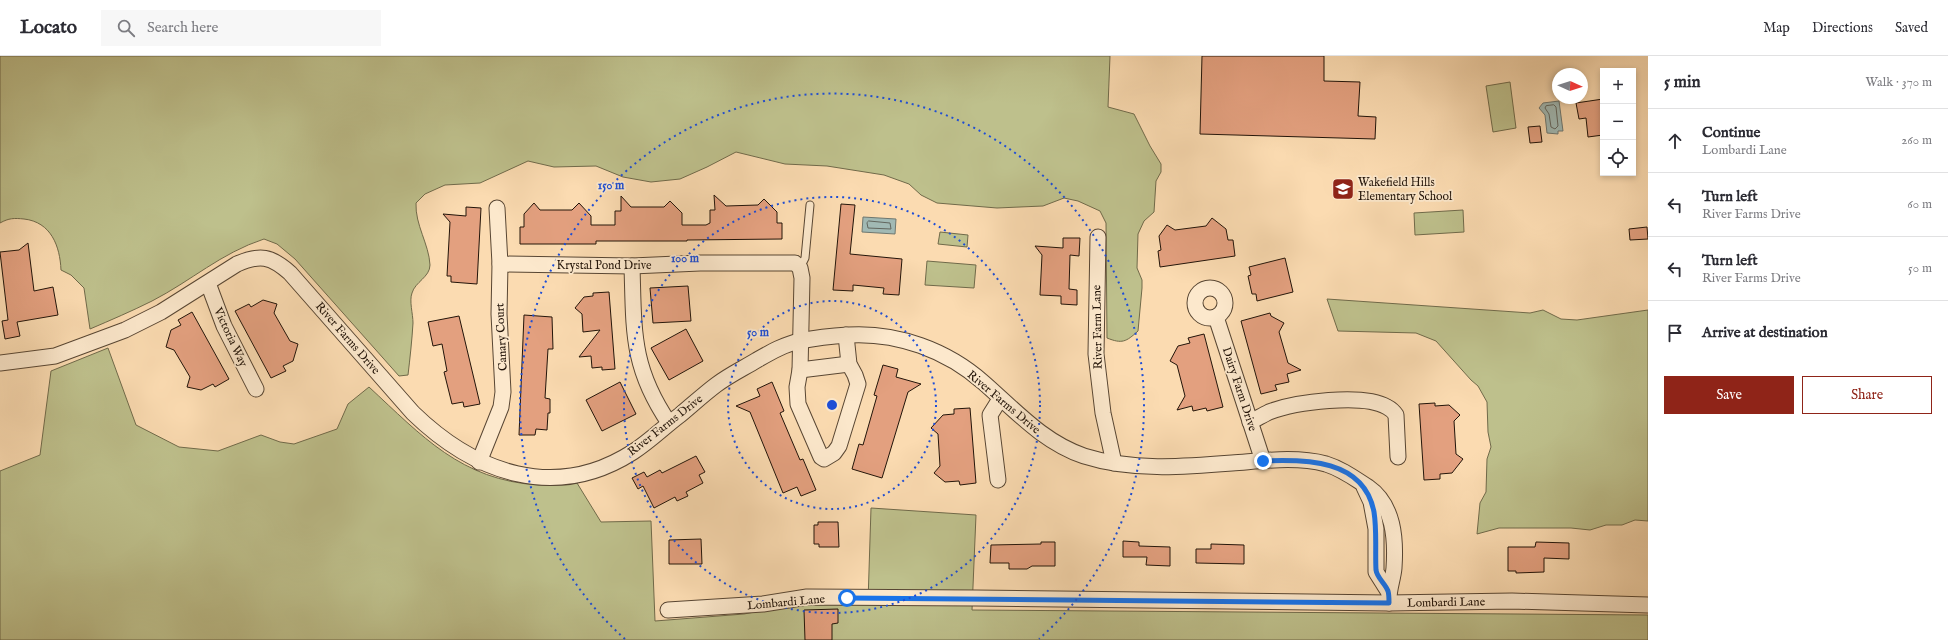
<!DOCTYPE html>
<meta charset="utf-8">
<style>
:root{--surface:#fff;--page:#f7f7f7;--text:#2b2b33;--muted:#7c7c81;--line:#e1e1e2;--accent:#8f2418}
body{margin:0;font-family:"IM FELL English",serif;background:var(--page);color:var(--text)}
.controls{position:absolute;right:12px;top:12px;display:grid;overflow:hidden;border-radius:0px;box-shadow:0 2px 6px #0003}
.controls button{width:36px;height:36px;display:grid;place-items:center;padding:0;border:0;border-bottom:1px solid var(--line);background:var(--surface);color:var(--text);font:20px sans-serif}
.compass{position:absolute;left:1552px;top:12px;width:36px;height:36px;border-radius:50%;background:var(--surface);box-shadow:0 2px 6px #0003;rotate:93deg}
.stop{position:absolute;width:12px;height:12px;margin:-9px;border:3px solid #1a73e8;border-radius:50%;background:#fff}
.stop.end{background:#1a73e8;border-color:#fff;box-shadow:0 1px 4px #0008}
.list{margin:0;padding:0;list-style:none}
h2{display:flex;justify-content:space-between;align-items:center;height:52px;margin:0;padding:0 16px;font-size:17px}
h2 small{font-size:13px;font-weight:400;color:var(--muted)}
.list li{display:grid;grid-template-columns:26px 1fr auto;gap:12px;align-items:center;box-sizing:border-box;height:64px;padding:0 16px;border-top:1px solid var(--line)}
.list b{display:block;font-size:15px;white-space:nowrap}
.list p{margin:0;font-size:13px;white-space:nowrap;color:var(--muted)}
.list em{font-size:13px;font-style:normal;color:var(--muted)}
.actions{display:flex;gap:8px;padding:12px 16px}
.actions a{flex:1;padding:9px 0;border:1px solid var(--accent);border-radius:0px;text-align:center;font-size:14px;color:var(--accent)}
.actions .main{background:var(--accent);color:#fff}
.icon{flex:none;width:22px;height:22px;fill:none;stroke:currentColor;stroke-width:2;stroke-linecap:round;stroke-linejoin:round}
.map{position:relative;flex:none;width:1648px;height:584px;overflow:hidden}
header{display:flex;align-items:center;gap:24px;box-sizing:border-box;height:56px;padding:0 20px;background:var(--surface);border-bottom:1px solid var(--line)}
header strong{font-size:19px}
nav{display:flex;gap:22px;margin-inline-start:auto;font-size:14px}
.search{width:280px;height:36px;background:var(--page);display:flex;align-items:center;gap:10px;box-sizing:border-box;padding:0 14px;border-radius:0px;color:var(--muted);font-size:15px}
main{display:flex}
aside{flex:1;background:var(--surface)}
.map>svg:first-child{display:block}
.green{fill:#bec08c;stroke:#706a4a}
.water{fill:#a1b9b4;stroke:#6e7770}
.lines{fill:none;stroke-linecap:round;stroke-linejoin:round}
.shore{stroke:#62665e;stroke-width:1}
.building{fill:#e3a07f;stroke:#221409}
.lane-casing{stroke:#584633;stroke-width:9}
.street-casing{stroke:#584633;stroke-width:17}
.lane{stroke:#fce8cc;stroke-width:7}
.street{stroke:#fce8cc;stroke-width:15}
.route{stroke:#1a73e8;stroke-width:5}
.ring{fill:none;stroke:#1d4ed8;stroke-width:2;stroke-dasharray:2 4}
.labels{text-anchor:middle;stroke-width:3.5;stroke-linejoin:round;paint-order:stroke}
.poi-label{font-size:12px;fill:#221409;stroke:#fce8cc;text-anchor:start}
.street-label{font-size:12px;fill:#221409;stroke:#fce8cc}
.centre{fill:#1d4ed8;stroke:#fce8cc;stroke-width:2}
.ring-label{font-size:12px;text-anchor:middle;font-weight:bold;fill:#1d4ed8;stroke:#fce8cc;stroke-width:3.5;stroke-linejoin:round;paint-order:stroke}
</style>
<header>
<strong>Locato</strong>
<div class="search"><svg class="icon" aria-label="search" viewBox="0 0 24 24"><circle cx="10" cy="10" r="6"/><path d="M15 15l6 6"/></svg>Search here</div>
<nav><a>Map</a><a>Directions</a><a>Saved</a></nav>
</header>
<main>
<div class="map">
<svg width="1648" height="584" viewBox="0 0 1648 584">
<rect width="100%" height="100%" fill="#fbdbb1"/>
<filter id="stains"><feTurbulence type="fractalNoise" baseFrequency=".005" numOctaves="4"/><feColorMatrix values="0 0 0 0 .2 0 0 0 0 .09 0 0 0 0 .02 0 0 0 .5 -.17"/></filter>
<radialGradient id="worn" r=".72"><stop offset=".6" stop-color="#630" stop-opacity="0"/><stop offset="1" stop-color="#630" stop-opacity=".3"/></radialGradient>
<g class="green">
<path d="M0,0H1110L1108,51L1134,58L1150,90L1161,108V116L1156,125L1154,156L1144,165L1138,178L1137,212L1142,224V232L1138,275C1126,286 1122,288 1107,282L1106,167L1100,155L1078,145L1064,142L1043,150L997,152L937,147L921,139L909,128L884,119L827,110L785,108L736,96L707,111L680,123L651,126L623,121L596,110L554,111L528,105L480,127L445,129L425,138L416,147C415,169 429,188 430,209C430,221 415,226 412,237C409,245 413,258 413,267C412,284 410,302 408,319L399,320L295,203L277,188L264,183C221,197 191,225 152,245C132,255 111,264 90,273L84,232L71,219L61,214C60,190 51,166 24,163C14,162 9,162 0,167Z"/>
<polygon points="1510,26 1516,72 1493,76 1486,30"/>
<polygon points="1463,154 1464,176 1415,179 1414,157"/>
<polygon points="940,176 968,179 967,191 938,188"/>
<polygon points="927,205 976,209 974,232 925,229"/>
<polygon points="1327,243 1530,257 1543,254 1561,263 1577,264 1648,254 1648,465 1635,464 1622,469 1606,469 1590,474 1571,472 1499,472 1477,478 1480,447 1486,436 1487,403 1491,391 1488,376 1487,346 1478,330 1471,324 1436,285 1416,277 1338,275"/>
<path d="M108,292L136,369L179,391L218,395L261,379L280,386L294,388L337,373L348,348L369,331C422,380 461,424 538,429C551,430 564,428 577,427L601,466L651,465L655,565L744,558L808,546H868L871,452L976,459L972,554L1648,559V584H0V415L40,399L51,315Z"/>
</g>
<g class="water">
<polygon points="1559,45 1563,75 1558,75 1558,78 1547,77 1545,59 1539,52 1543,47"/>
<polygon points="863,161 896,163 895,178 862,176"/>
</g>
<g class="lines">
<g class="shore">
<polygon points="1554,49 1556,51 1558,70 1555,73 1551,71 1549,58 1545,52 1546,50"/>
<polygon points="869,165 890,167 891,173 868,172 867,167"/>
</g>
</g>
<g class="building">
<polygon points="1202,0 1324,0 1324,25 1360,26 1358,60 1376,61 1375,83 1200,78"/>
<polygon points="1603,43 1603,79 1588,81 1586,62 1579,63 1576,47"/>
<polygon points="1540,70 1542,86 1530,87 1528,71"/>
<polygon points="714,139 726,150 758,149 764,143 777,156 777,167 782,167 782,183 687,184 687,185 596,185 596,188 520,188 520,171 524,171 524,158 534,147 540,154 572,154 579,147 591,160 591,169 615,169 615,155 621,155 621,140 631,151 664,151 670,145 682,157 682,169 706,169 710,167 710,154 715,154"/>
<polygon points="841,148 855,149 850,198 902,203 899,239 883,238 884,232 853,229 853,235 833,234"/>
<polygon points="466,151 481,152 477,228 451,226 451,220 447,220 450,166 443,158 466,160"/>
<polygon points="1212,162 1226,173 1228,184 1233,184 1235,200 1160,211 1158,195 1161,194 1159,180 1167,169 1175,174 1206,170"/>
<polygon points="1647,171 1648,183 1630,184 1629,173"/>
<polygon points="1063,182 1080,182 1079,200 1070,199 1069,233 1077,234 1077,249 1061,248 1061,240 1040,239 1042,199 1035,190 1063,192"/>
<polygon points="28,187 34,235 53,231 58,259 17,266 20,280 5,283 2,265 8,264 0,196 19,194"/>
<polygon points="1285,202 1293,236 1257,245 1256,238 1252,238 1248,220 1251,219 1249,211"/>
<polygon points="688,230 691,265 653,267 650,232"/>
<polygon points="609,236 615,313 602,314 602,311 592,312 591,300 579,301 600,274 583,276 582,258 575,252 584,241 593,240 593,237"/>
<polygon points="263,244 277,248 274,257 290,285 298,288 293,305 283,310 286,315 271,322 235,255 249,248 251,251"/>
<polygon points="192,256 229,323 215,331 213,328 201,334 187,331 190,321 174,294 166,291 171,274 181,269 178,264"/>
<polygon points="1270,257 1271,260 1284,267 1279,276 1288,307 1301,314 1287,318 1289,326 1275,329 1277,334 1261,338 1241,265"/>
<polygon points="524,259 552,261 553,293 548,293 545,342 550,343 550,357 548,357 547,374 536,373 535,379 519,379"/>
<polygon points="459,260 480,348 464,351 463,346 452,348 444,316 447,315 442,288 433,290 428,266"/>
<polygon points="686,273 703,305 669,324 651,292"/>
<polygon points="1204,278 1223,351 1207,355 1206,352 1193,355 1192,350 1177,354 1185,340 1177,309 1170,305 1178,290 1190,287 1188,282"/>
<polygon points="883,309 898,313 896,321 921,328 908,336 882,422 852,413 859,388 863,389 877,340 874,339"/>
<polygon points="620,326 636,358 602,375 586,344"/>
<polygon points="772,326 784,355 780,357 800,404 803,403 816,434 801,440 797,431 783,437 750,356 736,350 760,340 757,333"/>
<polygon points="1435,347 1435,350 1449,349 1460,359 1454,365 1456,398 1463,403 1452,417 1440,418 1440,423 1424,424 1419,348"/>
<polygon points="970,352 976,427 960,429 959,425 945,426 934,417 940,410 938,378 931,372 943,359 954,358 954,353"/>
<polygon points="696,400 705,416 699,419 703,427 686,436 688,440 677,445 675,441 654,452 643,430 638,433 632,422 644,416 647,421 660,414 662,417"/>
<polygon points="818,466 838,466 839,491 819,491 819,488 814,488 814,469 818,469"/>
<polygon points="701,483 702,508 669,508 669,484"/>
<polygon points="1123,485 1139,486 1139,490 1170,491 1170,510 1146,509 1147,501 1123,501"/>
<polygon points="1041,486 1055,486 1055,510 1032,510 1027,513 1009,513 1009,507 990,507 991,489 1041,488"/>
<polygon points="1536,486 1569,487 1569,503 1544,502 1544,516 1516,517 1516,515 1508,515 1508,491 1535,491"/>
<polygon points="1211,488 1244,489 1244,508 1196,507 1196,493 1211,493"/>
<polygon points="838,553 838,567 832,568 832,584 805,584 804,554"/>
</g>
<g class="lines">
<g class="lane-casing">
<polyline id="lane" points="800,212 805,202 810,149"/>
</g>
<g class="street-casing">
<g id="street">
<polyline points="1098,181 1096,298 1103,357 1114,407"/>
<polyline points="500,208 632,210 700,207 795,207 800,212 802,222 800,314 797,331 798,348 821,401 824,403 834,397 839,390 858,328 855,319 849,308 846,279"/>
<path d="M632,210C634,275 631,311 669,367"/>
<polyline points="208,227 224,270 256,333"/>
<circle cx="1210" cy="247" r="15"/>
<polyline points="1216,261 1263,405"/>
<path d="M0,307L55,300L125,274L161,256L237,208C260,198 271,200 290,217L413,357C475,417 555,446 633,396C650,385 664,371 680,359C692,349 704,338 716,329C729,319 744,312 757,304C771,296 785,288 800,285C815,282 832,280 848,279C897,276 947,294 984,327C1016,355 1043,386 1084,400C1131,415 1183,411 1232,407C1262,405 1296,400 1326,408C1342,413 1354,422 1368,431C1394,449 1396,483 1394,512C1393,524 1388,534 1389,547"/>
<polyline points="800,314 849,308"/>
<path d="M1250,366C1256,363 1263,359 1269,356C1295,346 1363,337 1387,351C1391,353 1394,356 1396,359L1398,401"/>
<polyline points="479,406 501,351 503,336 499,258 500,208 497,152"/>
<polyline points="998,424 990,359 1000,343"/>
<polyline points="1364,431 1371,446 1376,473 1376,516 1388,535"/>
<polyline points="668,554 763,548 807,541 976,542 1389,547 1512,545 1648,549"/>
</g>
</g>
<use href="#lane" class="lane"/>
<use href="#street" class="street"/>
</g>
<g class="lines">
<path class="route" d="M847,542L1389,547C1389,543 1389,538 1388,535C1385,527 1377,522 1376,514C1375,494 1377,475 1374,456C1364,403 1305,403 1263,405"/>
</g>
<g class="ring">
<circle cx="832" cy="349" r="104"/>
<circle cx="832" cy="349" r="208"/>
<path d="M625 583A312 312 0 1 1 1039 583"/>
</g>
<defs>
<g id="school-square" transform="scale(1.15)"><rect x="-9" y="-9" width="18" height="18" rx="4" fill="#8f2418" stroke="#fce8cc"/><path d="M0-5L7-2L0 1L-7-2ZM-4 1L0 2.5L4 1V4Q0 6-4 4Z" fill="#fff"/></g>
</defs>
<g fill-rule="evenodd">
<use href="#school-square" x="1343" y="133"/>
</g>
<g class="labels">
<g class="poi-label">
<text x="1358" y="130">Wakefield Hills<tspan x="1358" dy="14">Elementary School</tspan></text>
</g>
<g class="street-label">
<text x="604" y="213">Krystal Pond Drive</text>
<text transform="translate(1097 271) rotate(-91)" y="4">River Farm Lane</text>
<text transform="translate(231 281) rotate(65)" y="4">Victoria Way</text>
<text transform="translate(501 281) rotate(-93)" y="4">Canary Court</text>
<text transform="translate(348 282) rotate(49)" y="4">River Farms Drive</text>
<text transform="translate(1240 333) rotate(72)" y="4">Dairy Farm Drive</text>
<text transform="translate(1004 346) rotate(40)" y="4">River Farms Drive</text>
<text transform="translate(665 369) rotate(-38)" y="4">River Farms Drive</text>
<text transform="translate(786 546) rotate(-5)" y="4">Lombardi Lane</text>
<text transform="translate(1446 546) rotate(-1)" y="4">Lombardi Lane</text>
</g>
</g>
<circle cx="832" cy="349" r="6" class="centre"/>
<g class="ring-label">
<text x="611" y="133">150 m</text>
<text x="685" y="206">100 m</text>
<text x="758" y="280">50 m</text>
</g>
<rect width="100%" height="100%" filter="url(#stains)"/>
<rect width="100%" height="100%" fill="url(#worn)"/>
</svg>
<div class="controls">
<button>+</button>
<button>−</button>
<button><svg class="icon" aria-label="locate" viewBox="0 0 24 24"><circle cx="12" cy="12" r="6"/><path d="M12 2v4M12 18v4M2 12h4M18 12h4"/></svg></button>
</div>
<svg class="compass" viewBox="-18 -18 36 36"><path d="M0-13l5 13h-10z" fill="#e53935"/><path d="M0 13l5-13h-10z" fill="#7c7c81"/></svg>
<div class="stop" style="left:847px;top:542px"></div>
<div class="stop end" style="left:1263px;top:405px"></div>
</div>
<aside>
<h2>5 min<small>Walk · 370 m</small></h2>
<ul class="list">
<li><svg class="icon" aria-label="ahead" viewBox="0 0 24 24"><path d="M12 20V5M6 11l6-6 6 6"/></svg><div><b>Continue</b><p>Lombardi Lane</p></div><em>260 m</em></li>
<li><svg class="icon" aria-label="left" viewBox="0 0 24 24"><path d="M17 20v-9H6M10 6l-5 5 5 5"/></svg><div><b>Turn left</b><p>River Farms Drive</p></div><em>60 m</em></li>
<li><svg class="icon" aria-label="left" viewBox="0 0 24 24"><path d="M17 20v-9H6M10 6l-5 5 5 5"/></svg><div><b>Turn left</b><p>River Farms Drive</p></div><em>50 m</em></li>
<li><svg class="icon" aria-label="arrive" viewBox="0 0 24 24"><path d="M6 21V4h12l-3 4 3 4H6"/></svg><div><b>Arrive at destination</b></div></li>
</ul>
<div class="actions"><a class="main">Save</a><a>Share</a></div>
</aside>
</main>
